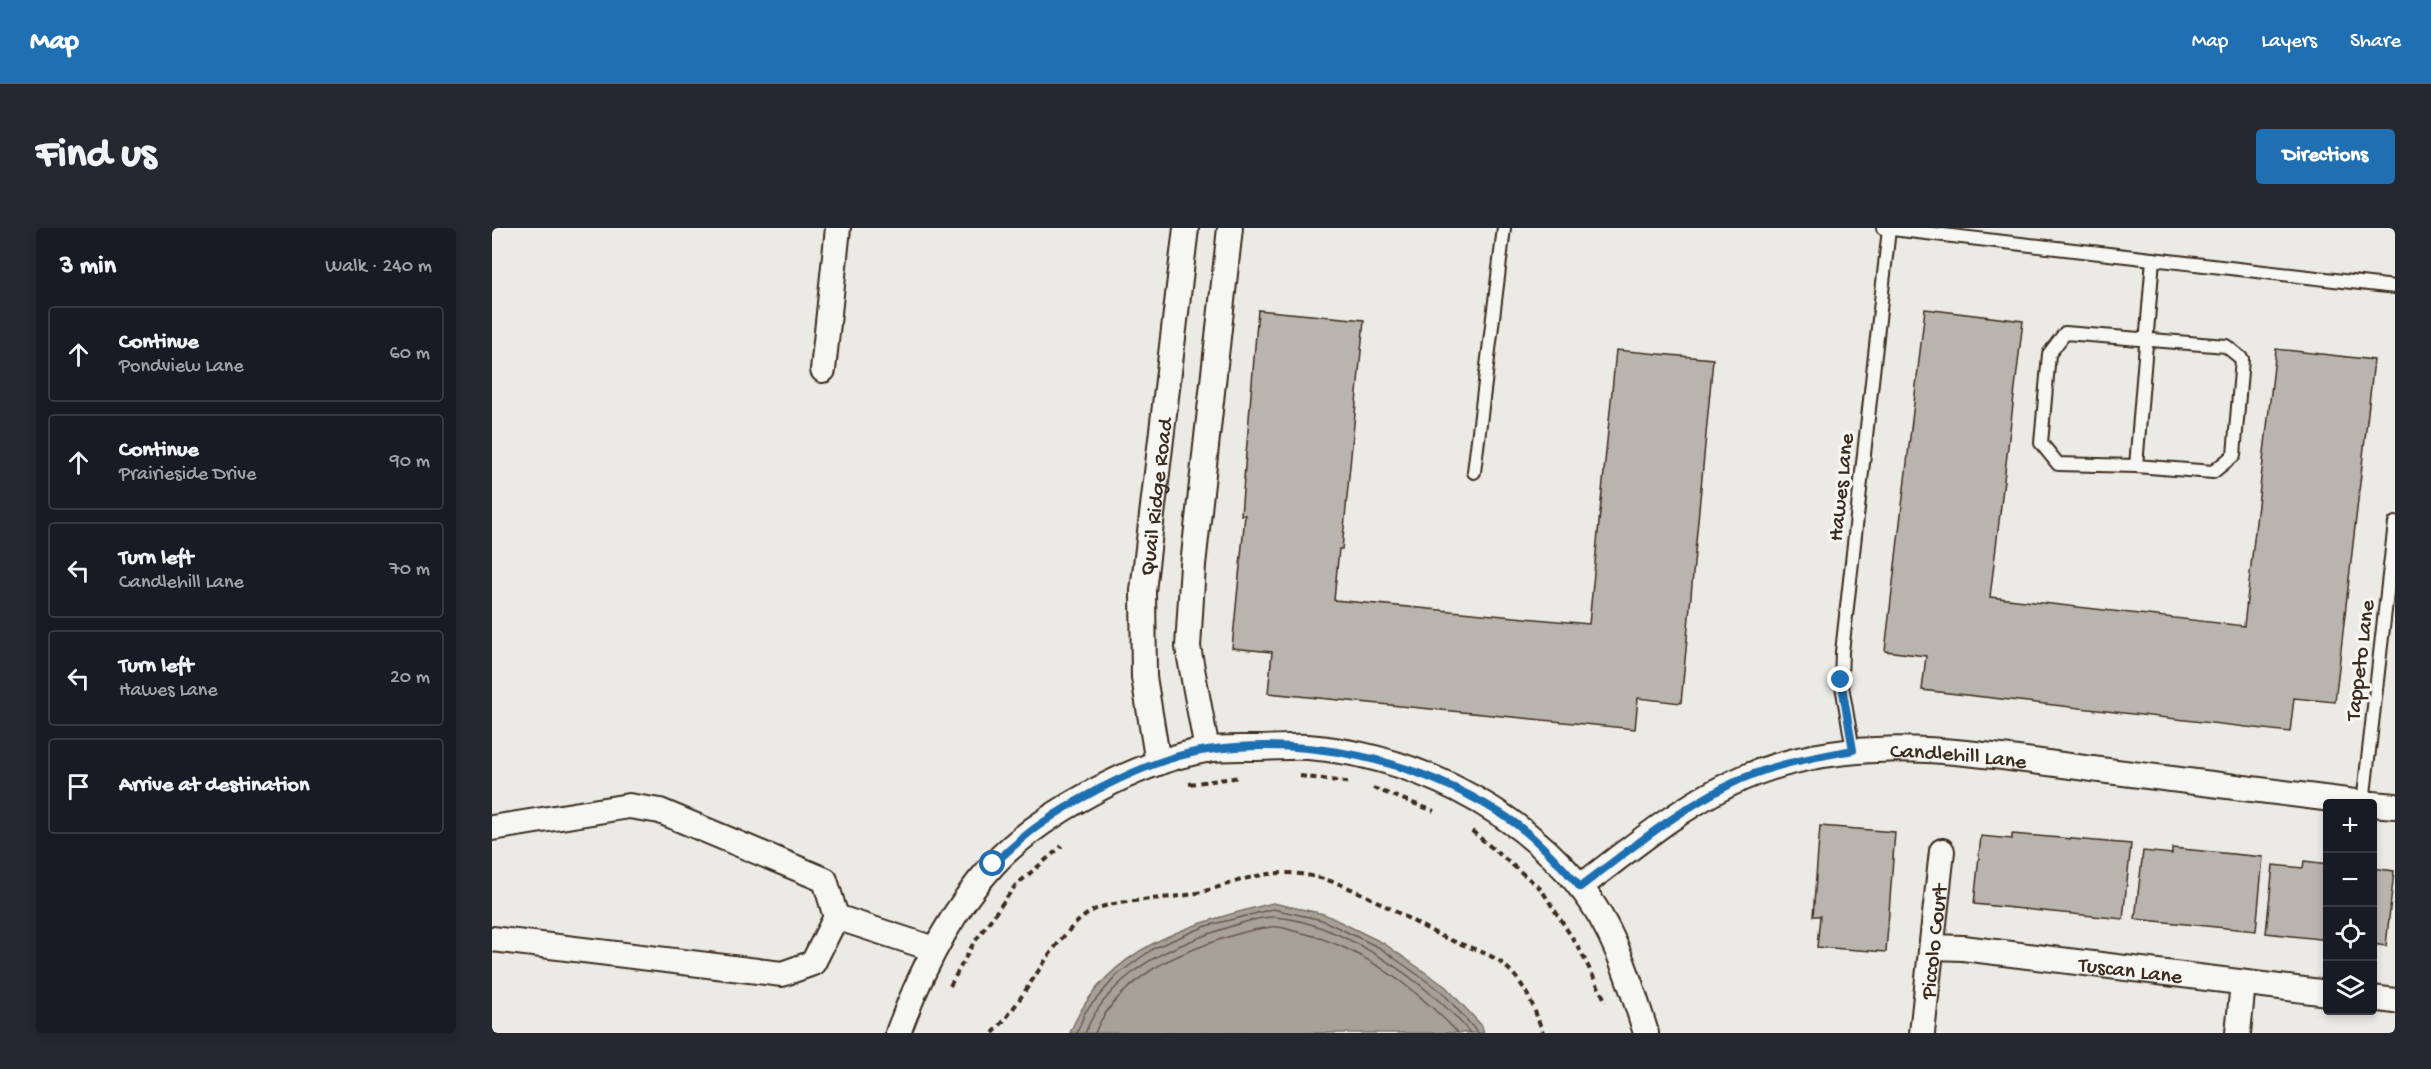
<!DOCTYPE html>
<meta charset="utf-8">
<style>
:root{--surface:#171b24;--page:#242831;--text:#f1f3f6;--muted:#9ea1a6;--line:#363941;--accent:#1f6fb2}
body{margin:0;font-family:"Gochi Hand",sans-serif;background:var(--page);color:var(--text)}
.controls{position:absolute;right:18px;bottom:18px;display:grid;overflow:hidden;border-radius:6px;box-shadow:0 3px 9px #0003}
.controls button{width:54px;height:54px;display:grid;place-items:center;padding:0;border:0;border-bottom:2px solid var(--line);background:var(--surface);color:var(--text);font:30px sans-serif}
.stop{position:absolute;width:18px;height:18px;margin:-14px;border:4px solid #1f6fb2;border-radius:50%;background:#fff}
.stop.end{background:#1f6fb2;border-color:#fff;box-shadow:0 2px 6px #0008}
.list{margin:0;padding:0;list-style:none}
h2{display:flex;justify-content:space-between;align-items:center;height:78px;margin:0;padding:0 24px;font-size:26px}
h2 small{font-size:20px;font-weight:400;color:var(--muted)}
.list li{display:grid;grid-template-columns:39px 1fr auto;gap:18px;align-items:center;box-sizing:border-box;height:96px;margin:0 12px 12px;padding:0 12px;border:2px solid var(--line);border-radius:6px}
.list b{display:block;font-size:22px;white-space:nowrap}
.list p{margin:0;font-size:20px;white-space:nowrap;color:var(--muted)}
.list em{font-size:20px;font-style:normal;color:var(--muted)}
.icon{flex:none;width:33px;height:33px;fill:none;stroke:currentColor;stroke-width:2;stroke-linecap:round;stroke-linejoin:round}
.map{position:relative;flex:none;width:1903px;height:805px;overflow:hidden;border-radius:6px}
header{display:flex;align-items:center;gap:36px;box-sizing:border-box;height:84px;padding:0 30px;background:var(--accent);color:#fff}
header strong{font-size:28px}
nav{display:flex;gap:33px;margin-inline-start:auto;font-size:21px}
.intro{display:flex;align-items:center;justify-content:space-between;box-sizing:border-box;height:144px;padding:0 36px}
h1{margin:0;font-size:42px}
.button{padding:15px 27px;border-radius:6px;background:var(--accent);color:#fff;font-size:21px;font-weight:700}
main{display:flex;gap:36px;padding:0 36px}
aside{flex:1;background:var(--surface);border-radius:6px;box-shadow:0 3px 9px #0003}
.map>svg:first-child{display:block}
.water{fill:#a8a198;stroke:#7c7167;stroke-width:1.5}
.lines{fill:none;stroke-linecap:round;stroke-linejoin:round}
.shore{stroke:#675a4f;stroke-width:1.5}
.building{fill:#bab4ae;stroke:#3b2a1e;stroke-width:1.5}
.service-casing{stroke:#3b2a1e;stroke-width:16}
.minor-casing{stroke:#3b2a1e;stroke-width:28}
.path{stroke:#3b2a1e;stroke-width:4;stroke-dasharray:6 4.5;stroke-linecap:butt}
.service{stroke:#f6f6f2;stroke-width:12}
.minor{stroke:#f6f6f2;stroke-width:24}
.route{stroke:#1f6fb2;stroke-width:8}
.labels{text-anchor:middle;stroke-width:6;stroke-linejoin:round;paint-order:stroke}
.street-label{font-size:22px;fill:#3b2a1e;stroke:#f6f6f2}
</style>
<header>
<strong>Map</strong>
<nav><a>Map</a><a>Layers</a><a>Share</a></nav>
</header>
<div class="intro"><h1>Find us</h1><a class="button">Directions</a></div>
<main>
<aside>
<h2>3 min<small>Walk · 240 m</small></h2>
<ul class="list">
<li><svg class="icon" aria-label="ahead" viewBox="0 0 24 24"><path d="M12 20V5M6 11l6-6 6 6"/></svg><div><b>Continue</b><p>Pondview Lane</p></div><em>60 m</em></li>
<li><svg class="icon" aria-label="ahead" viewBox="0 0 24 24"><path d="M12 20V5M6 11l6-6 6 6"/></svg><div><b>Continue</b><p>Prairieside Drive</p></div><em>90 m</em></li>
<li><svg class="icon" aria-label="left" viewBox="0 0 24 24"><path d="M17 20v-9H6M10 6l-5 5 5 5"/></svg><div><b>Turn left</b><p>Candlehill Lane</p></div><em>70 m</em></li>
<li><svg class="icon" aria-label="left" viewBox="0 0 24 24"><path d="M17 20v-9H6M10 6l-5 5 5 5"/></svg><div><b>Turn left</b><p>Hawes Lane</p></div><em>20 m</em></li>
<li><svg class="icon" aria-label="arrive" viewBox="0 0 24 24"><path d="M6 21V4h12l-3 4 3 4H6"/></svg><div><b>Arrive at destination</b></div></li>
</ul>
</aside>
<div class="map">
<svg width="1903" height="805" viewBox="0 0 1903 805">
<rect width="100%" height="100%" fill="#ebeae5"/>
<filter id="ink" filterUnits="userSpaceOnUse"><feTurbulence type="fractalNoise" baseFrequency=".0167" numOctaves="2"/><feDisplacementMap in="SourceGraphic" scale="12" xChannelSelector="R" yChannelSelector="G"/><feConvolveMatrix kernelMatrix="1 2 1 2 8 2 1 2 1" color-interpolation-filters="sRGB"/></filter>
<g filter="url(#ink)">
<path class="water" d="M781,675L832,686L891,715L954,759L990,798L992,805H578C613,718 698,696 781,675Z"/>
<g class="lines">
<g class="shore">
<polyline points="585,805 593,784 626,746 662,720 714,698 781,681 830,692 888,720 950,764 986,805"/>
<path d="M593,805C609,765 647,734 687,718C707,709 762,688 782,689C847,693 939,756 978,805"/>
<path d="M603,805C617,770 654,741 688,727C716,715 749,702 780,699C787,698 795,701 802,703C865,716 923,759 966,805"/>
</g>
</g>
<g class="building">
<polygon points="1433,81 1531,93 1498,369 1752,398 1784,121 1882,132 1843,474 1802,470 1798,504 1430,462 1434,428 1393,423"/>
<polygon points="766,82 872,92 850,321 847,321 842,372 1097,396 1124,122 1221,131 1189,475 1146,470 1143,501 776,465 780,424 740,420 753,287 749,287"/>
<polygon points="1328,598 1403,604 1394,724 1325,719 1328,688 1321,688"/>
<polygon points="1520,606 1639,616 1631,691 1482,676 1489,608 1520,611"/>
<polygon points="1680,620 1771,629 1764,703 1643,691 1651,623 1680,626"/>
<polygon points="1812,633 1836,636 1836,712 1774,705 1781,637 1811,640"/>
<polygon points="1880,640 1902,643 1894,718 1880,716"/>
</g>
<g class="lines">
<g class="service-casing">
<g id="service">
<polyline points="1391,0 1903,59"/>
<polyline points="1644,238 1566,236 1549,215 1557,126 1573,105 1734,118 1750,131 1742,227 1721,244 1644,238 1661,31"/>
<polyline points="982,244 1012,0"/>
<polyline points="1361,522 1349,452 1350,424 1397,1"/>
<polyline points="1871,575 1903,295"/>
</g>
</g>
<g class="minor-casing">
<g id="minor">
<polyline points="331,142 346,0"/>
<polyline points="715,522 696,419 701,337 738,0"/>
<path id="s1" d="M666,535L652,449L651,363L694,0"/>
<polyline points="1880,576 1903,578"/>
<polyline points="0,600 137,578 168,583 333,652 344,689 321,735 290,746 0,711"/>
<path id="s2" d="M1088,659C1136,623 1184,582 1238,556C1353,500 1478,525 1600,541C1693,552 1786,565 1879,576"/>
<polyline points="344,689 442,721"/>
<path id="s3" d="M1440,719L1471,720L1836,765"/>
<polyline points="1880,770 1903,773"/>
<path d="M406,805C428,745 457,685 501,637C548,586 645,534 714,522C730,519 748,520 765,520C782,520 799,518 816,519C919,527 1021,578 1087,657C1122,700 1138,753 1154,805"/>
<path id="s4" d="M1430,805L1450,623"/>
<polyline points="1746,805 1751,755"/>
</g>
</g>
<g class="path">
<polyline points="808,548 860,555"/>
<polyline points="697,556 749,549"/>
<polyline points="881,560 942,583"/>
<polyline points="980,603 1049,661 1088,722 1114,774"/>
<polyline points="458,758 481,716 523,658 570,618"/>
<path d="M501,805C534,772 564,700 604,681C618,674 671,670 689,668C726,663 757,644 795,645C852,647 900,684 949,708C966,716 997,724 1011,736C1034,756 1041,777 1051,805"/>
</g>
<use href="#service" class="service"/>
<use href="#minor" class="minor"/>
</g>
</g>
<g class="lines" filter="url(#ink)">
<path class="route" d="M501,636C516,624 530,609 546,598C589,567 663,529 715,522C816,508 922,531 1008,585C1039,604 1064,632 1088,659C1136,623 1183,584 1237,557C1275,537 1319,530 1361,522L1349,452"/>
</g>
<g class="labels">
<g class="street-label">
<text transform="translate(1347 259) rotate(-84)" y="8">Hawes Lane</text>
<text dy="8" stroke="none"><textPath href="#s1" startOffset="268">Quail Ridge Road</textPath></text>
<text transform="translate(1866 432) rotate(-83)" y="8">Tappeto Lane</text>
<text dy="8" stroke="none"><textPath href="#s2" startOffset="416">Candlehill Lane</textPath></text>
<text dy="8" stroke="none"><textPath href="#s4" startOffset="92">Piccolo Court</textPath></text>
<text dy="8" stroke="none"><textPath href="#s3" startOffset="200">Tuscan Lane</textPath></text>
</g>
</g>
</svg>
<div class="controls">
<button>+</button>
<button>−</button>
<button><svg class="icon" aria-label="locate" viewBox="0 0 24 24"><circle cx="12" cy="12" r="6"/><path d="M12 2v4M12 18v4M2 12h4M18 12h4"/></svg></button>
<button><svg class="icon" aria-label="layers" viewBox="0 0 24 24"><path d="M12 4l9 5-9 5-9-5zM3 14l9 5 9-5"/></svg></button>
</div>
<div class="stop" style="left:501px;top:636px"></div>
<div class="stop end" style="left:1349px;top:452px"></div>
</div>
</main>
